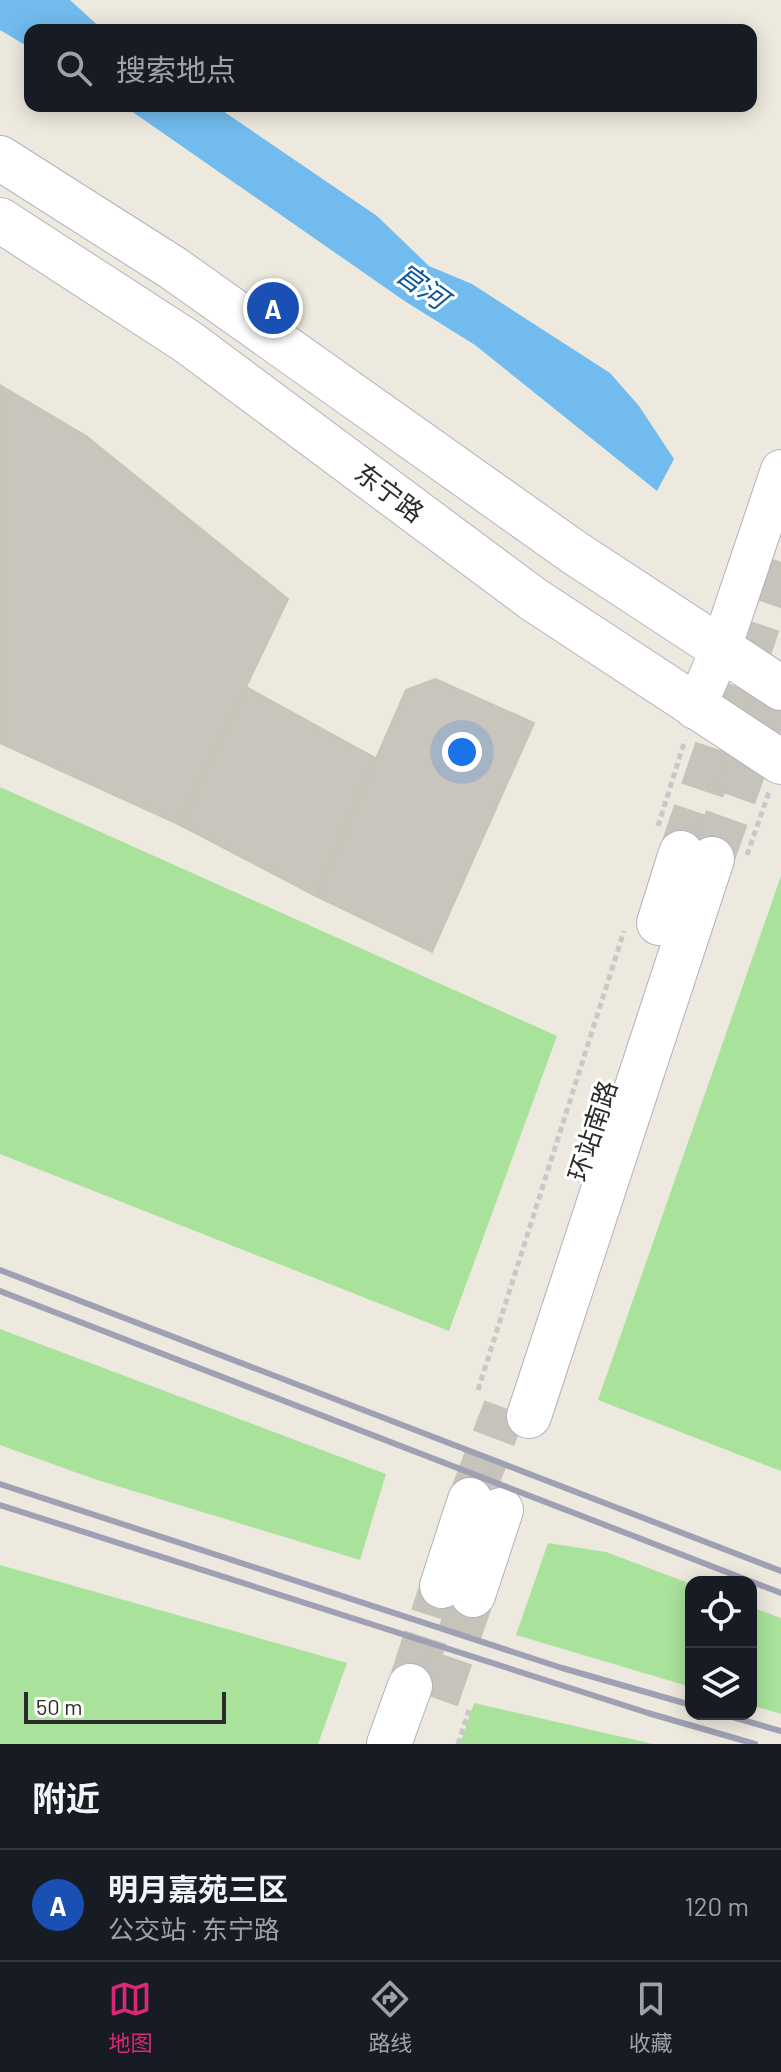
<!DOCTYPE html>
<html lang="zh">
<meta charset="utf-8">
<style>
:root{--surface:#171b24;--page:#242831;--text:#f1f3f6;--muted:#9ea1a6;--line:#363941;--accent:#db2777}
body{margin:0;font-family:Barlow,"Noto Sans SC",sans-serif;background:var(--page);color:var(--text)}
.controls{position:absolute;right:24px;bottom:24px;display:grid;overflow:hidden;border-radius:16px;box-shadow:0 4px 20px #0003}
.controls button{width:72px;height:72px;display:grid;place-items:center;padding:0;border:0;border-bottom:2px solid var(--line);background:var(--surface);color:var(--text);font:40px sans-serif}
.scale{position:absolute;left:24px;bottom:20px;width:202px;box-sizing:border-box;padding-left:8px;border:4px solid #2b2b2b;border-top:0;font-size:22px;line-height:28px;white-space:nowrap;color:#2b2b2b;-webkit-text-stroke:6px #fff;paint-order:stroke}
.you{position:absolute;left:462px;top:752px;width:28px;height:28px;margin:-20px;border:6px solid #fff;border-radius:50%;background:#1a73e8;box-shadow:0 0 0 12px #1a73e833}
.badge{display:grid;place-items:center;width:52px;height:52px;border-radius:50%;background:var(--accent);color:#fff;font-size:26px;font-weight:700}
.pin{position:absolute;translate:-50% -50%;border:4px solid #fff;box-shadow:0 2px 8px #0006}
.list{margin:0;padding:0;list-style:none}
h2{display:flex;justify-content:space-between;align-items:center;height:104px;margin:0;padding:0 32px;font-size:34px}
h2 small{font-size:26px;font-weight:400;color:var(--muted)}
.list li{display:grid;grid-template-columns:52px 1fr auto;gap:24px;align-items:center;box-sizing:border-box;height:112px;padding:0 32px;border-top:2px solid var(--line)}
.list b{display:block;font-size:30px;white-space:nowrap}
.list p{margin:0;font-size:26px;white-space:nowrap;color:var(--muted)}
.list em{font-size:26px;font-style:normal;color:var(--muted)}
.icon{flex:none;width:44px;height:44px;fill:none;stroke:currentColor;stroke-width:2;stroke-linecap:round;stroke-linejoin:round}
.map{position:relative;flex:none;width:781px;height:1744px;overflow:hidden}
.search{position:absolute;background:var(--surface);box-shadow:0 4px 20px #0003;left:24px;right:24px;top:24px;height:88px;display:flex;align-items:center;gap:20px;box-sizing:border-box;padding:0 28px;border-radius:16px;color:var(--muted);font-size:30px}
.sheet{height:216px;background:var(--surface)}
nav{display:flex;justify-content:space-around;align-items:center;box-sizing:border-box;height:112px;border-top:2px solid var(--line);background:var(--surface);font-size:22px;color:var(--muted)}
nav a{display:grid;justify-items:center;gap:4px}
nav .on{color:var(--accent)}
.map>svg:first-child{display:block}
.green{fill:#a9e39b}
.water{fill:#72bbee}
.building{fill:#c9c5bd;stroke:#c8c5b7;stroke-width:2}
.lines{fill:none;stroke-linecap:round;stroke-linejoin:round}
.secondary-tunnel{stroke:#c6c3ba;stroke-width:44;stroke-dasharray:44 22;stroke-linecap:butt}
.tertiary-casing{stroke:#b1b2bf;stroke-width:42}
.secondary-casing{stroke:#b1b2bf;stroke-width:46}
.path{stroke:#c8c8c8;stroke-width:5;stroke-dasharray:6 4;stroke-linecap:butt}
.tertiary{stroke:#fff;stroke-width:40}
.secondary{stroke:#fff;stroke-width:44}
.rail{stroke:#a0a0b5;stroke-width:6}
.labels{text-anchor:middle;stroke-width:6;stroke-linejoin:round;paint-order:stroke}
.street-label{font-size:26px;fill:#2b2b2b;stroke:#fff}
.water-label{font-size:28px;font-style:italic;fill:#0e579c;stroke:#fff}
</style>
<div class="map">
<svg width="781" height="1744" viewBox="0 0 781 1744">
<rect width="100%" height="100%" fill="#ede9de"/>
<g class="green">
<polygon points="0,787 557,1036 449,1331 0,1154"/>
<polygon points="781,876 781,1471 598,1400"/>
<polygon points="0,1329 386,1474 360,1560 94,1479 0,1445"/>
<polygon points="548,1543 606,1552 691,1584 691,1687 516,1635"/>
<polygon points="0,1565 347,1663 318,1744 0,1744"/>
<polygon points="751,1607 781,1618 781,1714 751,1705"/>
<polygon points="474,1703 653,1744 460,1744"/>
</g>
<g class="water">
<polygon points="0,0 70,0 103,30 30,30 30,48 0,30"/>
<polygon points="124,106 214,106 223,111 377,216 429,266 472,284 610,373 639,406 674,459 657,491 475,345 406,302"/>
</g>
<g class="building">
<polygon points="0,385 86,436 288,599 180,825 0,743"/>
<polygon points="435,679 534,723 432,952 316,896 406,690"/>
<polygon points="246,687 375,758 316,896 180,825"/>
</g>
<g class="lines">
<g class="secondary-tunnel">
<polyline points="681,853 781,557"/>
<polyline points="712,859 781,666"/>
<polyline points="470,1500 505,1408"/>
<polyline points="412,1679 442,1586"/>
<polyline points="437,1699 473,1595"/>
</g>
<g class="tertiary-casing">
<polyline id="tertiary" points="695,709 720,651 781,470"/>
</g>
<g class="secondary-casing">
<g id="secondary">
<polyline points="0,158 173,268 575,553 781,688"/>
<polyline points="0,220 188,342 533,599 781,762"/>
<polyline points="659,923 681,853"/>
<polyline points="529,1416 712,859"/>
<polyline points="442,1586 470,1500"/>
<polyline points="473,1595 501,1510"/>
<polyline points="389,1744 410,1686"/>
</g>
</g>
<g class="path">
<polyline points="658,826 685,740"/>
<polyline points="747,855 769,792"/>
<polyline points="478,1390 624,931"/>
<polyline points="458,1744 469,1710"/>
</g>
<use href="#tertiary" class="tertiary"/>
<use href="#secondary" class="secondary"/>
<g class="rail">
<polyline points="0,1270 781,1571"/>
<polyline points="0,1291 781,1593"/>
<polyline points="0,1484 562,1668 691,1705"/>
<polyline points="0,1505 648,1713 755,1744"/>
<polyline points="722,1714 781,1731"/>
</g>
</g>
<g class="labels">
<g class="street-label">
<text transform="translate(389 493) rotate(37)" y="9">东宁路</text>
<text transform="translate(593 1131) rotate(-72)" y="9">环站南路</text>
</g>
<g class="water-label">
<text transform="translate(422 286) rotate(36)" y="10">官河</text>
</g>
</g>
</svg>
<div class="controls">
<button><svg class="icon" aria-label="locate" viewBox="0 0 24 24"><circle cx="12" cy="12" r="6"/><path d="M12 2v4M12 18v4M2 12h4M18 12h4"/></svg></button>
<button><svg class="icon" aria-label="layers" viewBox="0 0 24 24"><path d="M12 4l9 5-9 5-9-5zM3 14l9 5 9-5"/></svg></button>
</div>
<div class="scale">50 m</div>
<div class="you"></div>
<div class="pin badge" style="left:273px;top:308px;background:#1a4fb4">A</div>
<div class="search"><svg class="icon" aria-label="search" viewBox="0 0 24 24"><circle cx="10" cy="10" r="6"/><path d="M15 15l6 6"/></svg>搜索地点</div>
</div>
<section class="sheet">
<h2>附近<small></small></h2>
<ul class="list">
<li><span class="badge" style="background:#1a4fb4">A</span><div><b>明月嘉苑三区</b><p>公交站 · 东宁路</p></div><em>120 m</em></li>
</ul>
</section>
<nav>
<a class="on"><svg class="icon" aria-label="map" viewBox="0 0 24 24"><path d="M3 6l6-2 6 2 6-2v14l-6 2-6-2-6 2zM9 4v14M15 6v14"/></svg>地图</a>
<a><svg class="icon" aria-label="directions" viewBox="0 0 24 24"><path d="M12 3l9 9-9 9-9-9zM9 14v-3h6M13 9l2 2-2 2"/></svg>路线</a>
<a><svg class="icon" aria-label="saved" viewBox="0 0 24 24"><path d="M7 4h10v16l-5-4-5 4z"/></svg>收藏</a>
</nav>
